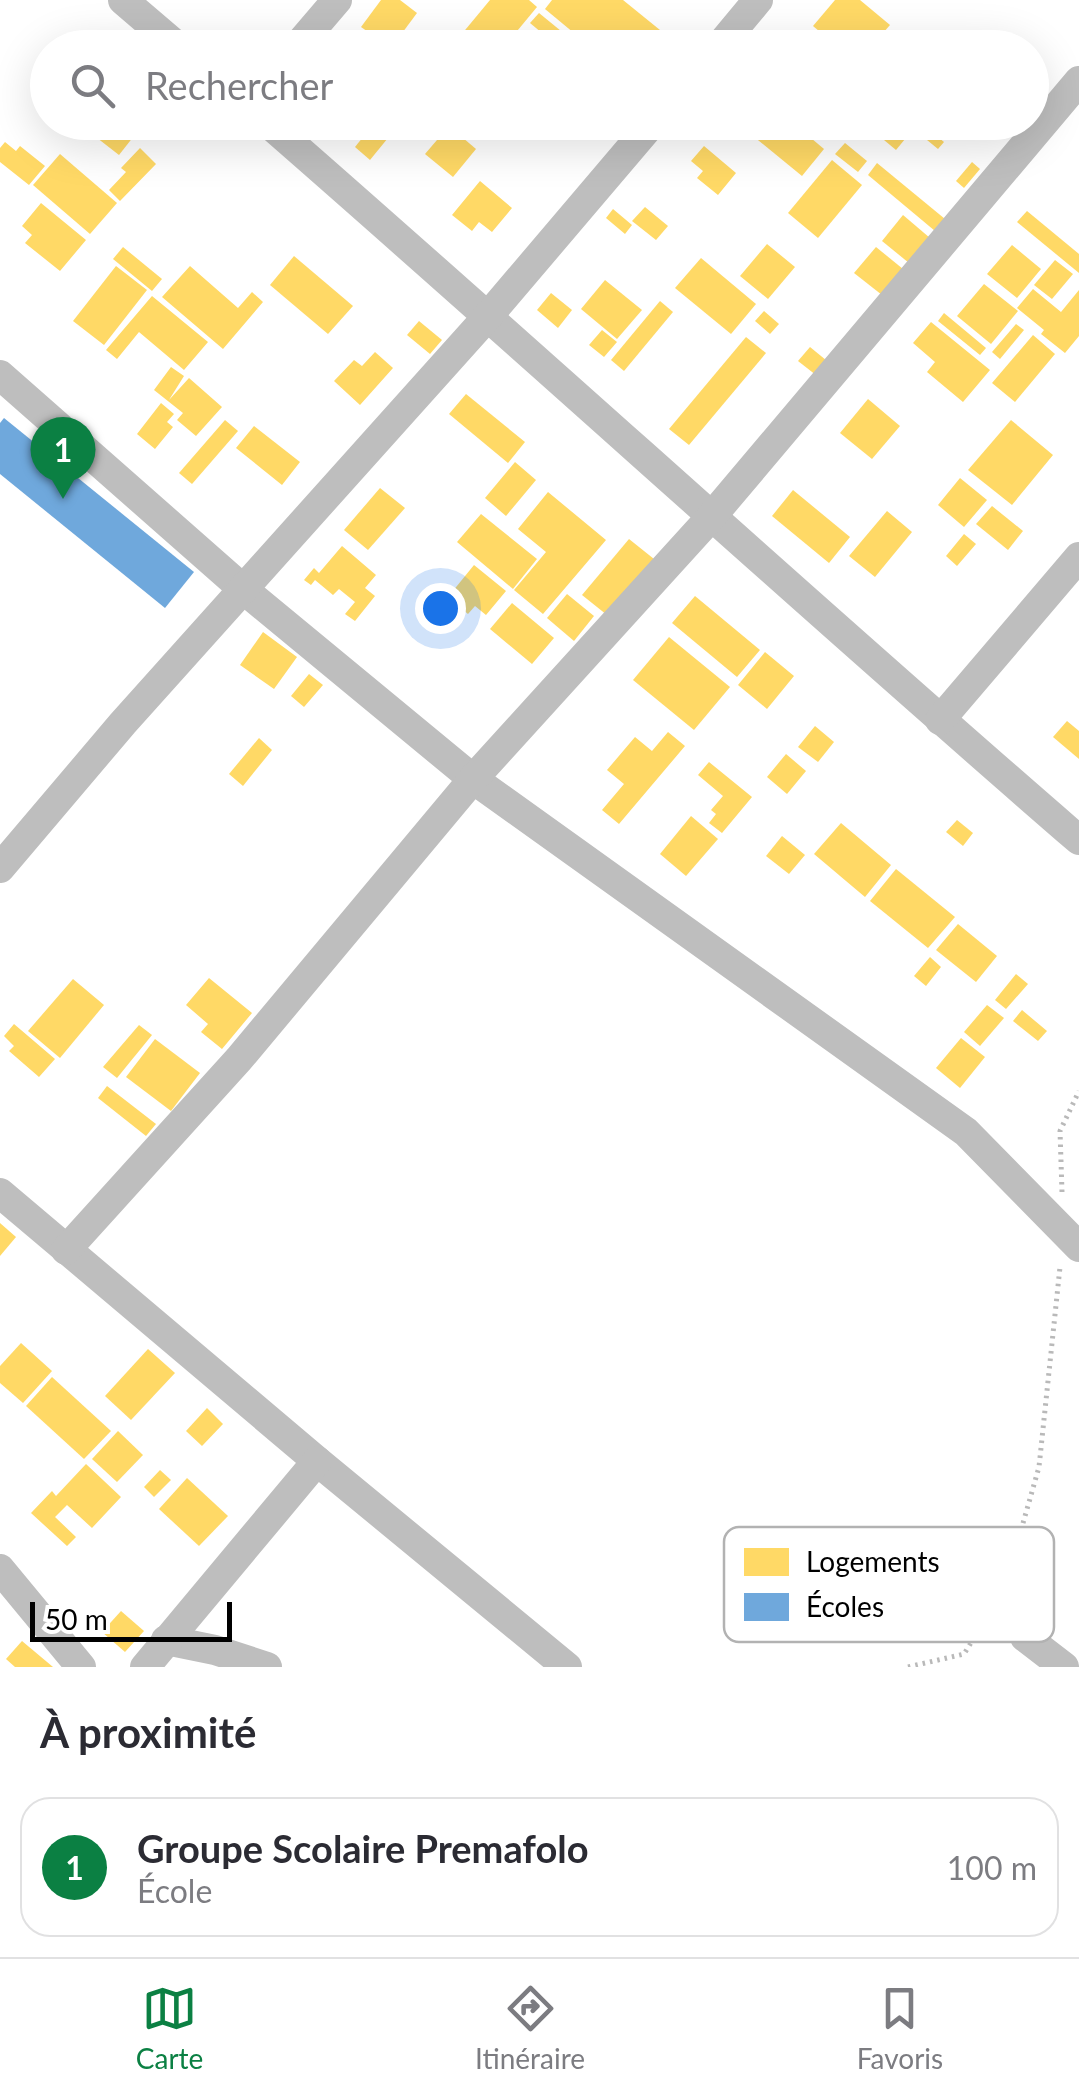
<!DOCTYPE html>
<html lang="fr">
<meta charset="utf-8">
<style>
:root{--surface:#fff;--page:#f7f7f7;--text:#2b2b33;--muted:#7c7c81;--line:#e1e1e2;--accent:#0b8043}
body{margin:0;font-family:Lato,sans-serif;background:var(--page);color:var(--text)}
.scale{position:absolute;left:30px;bottom:25px;width:202px;box-sizing:border-box;padding-left:10px;border:5px solid #000;border-top:0;font-size:28px;line-height:35px;white-space:nowrap;color:#000;-webkit-text-stroke:8px #fff;paint-order:stroke}
.you{position:absolute;left:440px;top:608px;width:35px;height:35px;margin:-25px;border:8px solid #fff;border-radius:50%;background:#1a73e8;box-shadow:0 0 0 15px #1a73e833}
.badge{display:grid;place-items:center;width:65px;height:65px;border-radius:50%;background:var(--accent);color:#fff;font-size:32px;font-weight:700}
.pin{position:absolute;translate:-50% -82px;filter:drop-shadow(0 2px 5px #0008)}
.pin::after{content:'';position:absolute;top:52px;width:35px;height:30px;background:inherit;clip-path:polygon(0 0,100% 0,50% 100%)}
.list{margin:0;padding:0;list-style:none}
h2{display:flex;justify-content:space-between;align-items:center;height:130px;margin:0;padding:0 40px;font-size:42px}
h2 small{font-size:32px;font-weight:400;color:var(--muted)}
.list li{display:grid;grid-template-columns:65px 1fr auto;gap:30px;align-items:center;box-sizing:border-box;height:140px;margin:0 20px 20px;padding:0 20px;border:2px solid var(--line);border-radius:30px}
.list b{display:block;font-size:38px;white-space:nowrap}
.list p{margin:0;font-size:32px;white-space:nowrap;color:var(--muted)}
.list em{font-size:32px;font-style:normal;color:var(--muted)}
.icon{flex:none;width:55px;height:55px;fill:none;stroke:currentColor;stroke-width:2;stroke-linecap:round;stroke-linejoin:round}
.map{position:relative;flex:none;width:1079px;height:1667px;overflow:hidden}
.search{position:absolute;background:var(--surface);box-shadow:0 10px 40px #0002;left:30px;right:30px;top:30px;height:110px;display:flex;align-items:center;gap:25px;box-sizing:border-box;padding:0 35px;border-radius:55px;color:var(--muted);font-size:38px}
.sheet{height:290px;background:var(--surface)}
nav{display:flex;justify-content:space-around;align-items:center;box-sizing:border-box;height:140px;border-top:2px solid var(--line);background:var(--surface);font-size:28px;color:var(--muted)}
nav a{display:grid;justify-items:center;gap:5px}
nav .on{color:var(--accent)}
.map>svg:first-child{display:block}
.homes{fill:#ffd966}
.schools{fill:#6fa8dc}
.lines{fill:none;stroke-linecap:round;stroke-linejoin:round}
.path{stroke:#b9b9b9;stroke-width:5;stroke-dasharray:2.5 5;stroke-linecap:butt}
.minor{stroke:#bebebe;stroke-width:30}
.key{fill:#fff;stroke:#b2b2b2;stroke-width:2.5}
.key-label{font-size:28px;fill:#000}
</style>
<div class="map">
<svg width="1079" height="1667" viewBox="0 0 1079 1667">
<rect width="100%" height="100%" fill="#fff"/>
<g class="homes">
<polygon points="381,0 400,0 417,13 391,48 361,27"/>
<polygon points="490,0 529,0 537,7 503,48 463,48 456,41"/>
<polygon points="552,0 623,0 676,43 672,48 592,48 545,9"/>
<polygon points="835,0 860,0 890,25 870,48 839,48 813,26"/>
<polygon points="539,13 572,40 566,48 560,48 530,23"/>
<polygon points="945,31 965,48 931,48"/>
<polygon points="87,122 145,122 119,155 83,127"/>
<polygon points="375,122 401,122 370,160 355,147"/>
<polygon points="736,122 792,122 824,149 802,176"/>
<polygon points="867,122 919,122 896,150 866,125"/>
<polygon points="922,124 944,142 938,149 916,131"/>
<polygon points="449,126 476,149 453,177 425,154"/>
<polygon points="5,142 16,151 20,146 45,166 29,185 0,162 0,148"/>
<polygon points="845,143 867,161 858,172 835,154"/>
<polygon points="704,146 736,173 718,195 697,178 703,171 691,161"/>
<polygon points="140,148 156,164 120,201 109,190 126,172 121,168"/>
<polygon points="60,154 117,203 90,234 33,185"/>
<polygon points="832,160 862,185 818,238 788,213"/>
<polygon points="972,162 980,169 964,188 956,181"/>
<polygon points="877,163 945,219 935,231 868,175"/>
<polygon points="480,181 512,208 492,232 479,222 472,231 452,215"/>
<polygon points="41,203 86,240 60,271 25,243 32,235 22,226"/>
<polygon points="645,207 668,226 656,240 632,221"/>
<polygon points="613,209 632,225 625,234 606,218"/>
<polygon points="1027,211 1079,254 1079,273 1017,222"/>
<polygon points="903,215 930,238 909,263 882,241"/>
<polygon points="767,244 795,267 768,299 740,276"/>
<polygon points="1012,245 1041,269 1017,298 987,274"/>
<polygon points="123,247 162,279 152,291 113,259"/>
<polygon points="876,247 903,269 882,295 854,273"/>
<polygon points="294,256 353,306 328,334 270,285"/>
<polygon points="701,258 756,304 731,334 675,288"/>
<polygon points="1055,260 1073,274 1052,299 1034,285"/>
<polygon points="116,266 147,290 104,345 73,321"/>
<polygon points="190,266 238,308 252,292 263,302 223,349 162,297"/>
<polygon points="605,280 642,310 617,339 581,309"/>
<polygon points="984,284 1018,311 991,344 957,316"/>
<polygon points="1033,289 1061,312 1079,290 1079,336 1065,353 1041,334 1044,330 1017,308"/>
<polygon points="551,293 572,310 558,328 537,310"/>
<polygon points="152,296 208,342 184,370 139,332 117,359 106,350"/>
<polygon points="660,301 673,312 624,371 611,360"/>
<polygon points="764,311 779,324 770,334 755,321"/>
<polygon points="944,313 986,348 980,355 938,321"/>
<polygon points="419,321 442,340 430,354 407,335"/>
<polygon points="931,322 990,370 963,402 927,372 935,362 913,343"/>
<polygon points="1016,324 1024,330 1000,359 992,352"/>
<polygon points="602,330 617,342 604,357 589,345"/>
<polygon points="1033,335 1055,354 1015,402 992,383"/>
<polygon points="746,337 766,353 689,445 669,429"/>
<polygon points="810,347 832,365 821,379 798,361"/>
<polygon points="375,352 393,368 360,405 334,381 354,360 362,366"/>
<polygon points="171,367 184,376 169,400 189,378 222,407 196,436 177,420 183,413 154,390"/>
<polygon points="466,394 525,442 508,463 449,414"/>
<polygon points="868,399 900,426 872,459 840,433"/>
<polygon points="161,403 174,414 167,422 173,427 155,449 137,434"/>
<polygon points="225,420 238,431 192,484 179,473"/>
<polygon points="1011,420 1053,455 1012,505 968,470"/>
<polygon points="254,426 300,462 282,485 236,448"/>
<polygon points="515,462 536,480 506,516 485,498"/>
<polygon points="960,478 987,500 964,527 938,505"/>
<polygon points="380,488 405,508 368,550 344,530"/>
<polygon points="793,490 850,537 829,563 772,516"/>
<polygon points="548,492 606,540 543,614 514,590 546,552 518,529"/>
<polygon points="992,506 1023,531 1008,550 976,524"/>
<polygon points="887,511 912,532 875,577 849,556"/>
<polygon points="481,514 537,559 513,589 457,542"/>
<polygon points="964,534 976,544 957,566 946,556"/>
<polygon points="629,539 654,559 607,615 582,595"/>
<polygon points="342,546 376,575 365,588 375,596 355,621 345,614 355,602 339,589 333,595 315,580 311,585 304,580 314,568 319,573"/>
<polygon points="474,565 506,591 486,615 475,606 468,614 448,597"/>
<polygon points="567,594 594,616 574,641 547,618"/>
<polygon points="695,596 760,650 737,677 672,623"/>
<polygon points="512,603 554,638 532,664 490,629"/>
<polygon points="263,632 297,657 274,689 240,665"/>
<polygon points="669,637 730,687 694,730 633,680"/>
<polygon points="765,652 794,676 767,709 738,685"/>
<polygon points="309,674 323,685 304,707 291,696"/>
<polygon points="1067,721 1079,731 1079,759 1053,737"/>
<polygon points="815,726 834,742 818,762 798,747"/>
<polygon points="668,732 685,746 619,824 602,810 624,784 607,770 635,737 652,751"/>
<polygon points="259,738 272,750 243,786 229,774"/>
<polygon points="786,754 806,771 787,794 767,777"/>
<polygon points="709,762 752,797 722,833 709,823 716,814 711,810 723,796 698,775"/>
<polygon points="691,816 718,839 686,876 660,854"/>
<polygon points="957,820 973,833 963,846 946,832"/>
<polygon points="841,823 891,865 865,897 814,854"/>
<polygon points="782,836 805,855 789,874 766,856"/>
<polygon points="896,869 955,917 928,948 870,901"/>
<polygon points="958,924 997,956 976,982 936,950"/>
<polygon points="930,957 941,967 926,986 914,976"/>
<polygon points="1016,974 1028,984 1006,1009 995,1000"/>
<polygon points="209,978 252,1013 222,1049 201,1032 208,1024 186,1005"/>
<polygon points="73,979 104,1005 60,1058 28,1031"/>
<polygon points="987,1005 1004,1018 980,1046 964,1032"/>
<polygon points="1022,1010 1047,1031 1038,1041 1013,1021"/>
<polygon points="14,1024 55,1059 39,1077 9,1051 14,1046 4,1036"/>
<polygon points="139,1025 152,1035 117,1078 103,1067"/>
<polygon points="961,1038 985,1057 960,1088 936,1068"/>
<polygon points="155,1039 200,1073 171,1111 126,1077"/>
<polygon points="107,1086 156,1124 146,1136 98,1098"/>
<polygon points="0,1223 16,1237 0,1256"/>
<polygon points="21,1343 52,1371 23,1403 0,1383 0,1366"/>
<polygon points="148,1349 175,1373 131,1420 105,1396"/>
<polygon points="52,1377 111,1431 84,1459 26,1406"/>
<polygon points="207,1408 223,1424 202,1446 186,1431"/>
<polygon points="118,1431 143,1455 117,1482 92,1459"/>
<polygon points="86,1464 121,1497 92,1528 67,1505 55,1517 76,1537 67,1546 31,1513 52,1491 56,1496"/>
<polygon points="160,1470 171,1480 154,1497 144,1487"/>
<polygon points="187,1478 228,1516 199,1546 159,1509"/>
<polygon points="121,1611 144,1631 125,1652 102,1632"/>
<polygon points="22,1641 53,1667 15,1667 6,1659"/>
</g>
<polygon class="schools" points="4,418 194,572 165,608 0,474 0,423"/>
<g class="lines">
<g class="path">
<polyline points="1062,1192 1060,1131 1079,1091"/>
<polyline points="908,1667 964,1654 1004,1590 1039,1467 1060,1267"/>
</g>
<g class="minor">
<polyline points="123,0 179,48"/>
<polyline points="296,48 337,0"/>
<polyline points="718,48 758,0"/>
<path d="M267,122C540,360 806,604 1079,840"/>
<polyline points="0,375 243,589 473,779 966,1132 1079,1247"/>
<polyline points="940,720 1079,557"/>
<polyline points="0,868 123,723 489,315 653,122"/>
<polyline points="0,1193 317,1461 567,1667"/>
<polyline points="66,1250 239,1059 473,779 712,516 1079,81"/>
<polyline points="0,1569 81,1667"/>
<polyline points="1025,1637 1064,1667"/>
<polyline points="166,1640 215,1650 267,1667"/>
<polyline points="145,1667 317,1461"/>
</g>
</g>
<rect x="724" y="1527" width="330" height="115" rx="15" class="key"/>
<rect x="744" y="1548" width="45" height="28" fill="#ffd966"/>
<rect x="744" y="1593" width="45" height="28" fill="#6fa8dc"/>
<g class="key-label">
<text x="806" y="1572">Logements</text>
<text x="806" y="1617">Écoles</text>
</g>
</svg>
<div class="scale">50 m</div>
<div class="you"></div>
<div class="pin badge" style="left:63px;top:499px">1</div>
<div class="search"><svg class="icon" aria-label="search" viewBox="0 0 24 24"><circle cx="10" cy="10" r="6"/><path d="M15 15l6 6"/></svg>Rechercher</div>
</div>
<section class="sheet">
<h2>À proximité<small></small></h2>
<ul class="list">
<li><span class="badge">1</span><div><b>Groupe Scolaire Premafolo</b><p>École</p></div><em>100 m</em></li>
</ul>
</section>
<nav>
<a class="on"><svg class="icon" aria-label="map" viewBox="0 0 24 24"><path d="M3 6l6-2 6 2 6-2v14l-6 2-6-2-6 2zM9 4v14M15 6v14"/></svg>Carte</a>
<a><svg class="icon" aria-label="directions" viewBox="0 0 24 24"><path d="M12 3l9 9-9 9-9-9zM9 14v-3h6M13 9l2 2-2 2"/></svg>Itinéraire</a>
<a><svg class="icon" aria-label="saved" viewBox="0 0 24 24"><path d="M7 4h10v16l-5-4-5 4z"/></svg>Favoris</a>
</nav>
